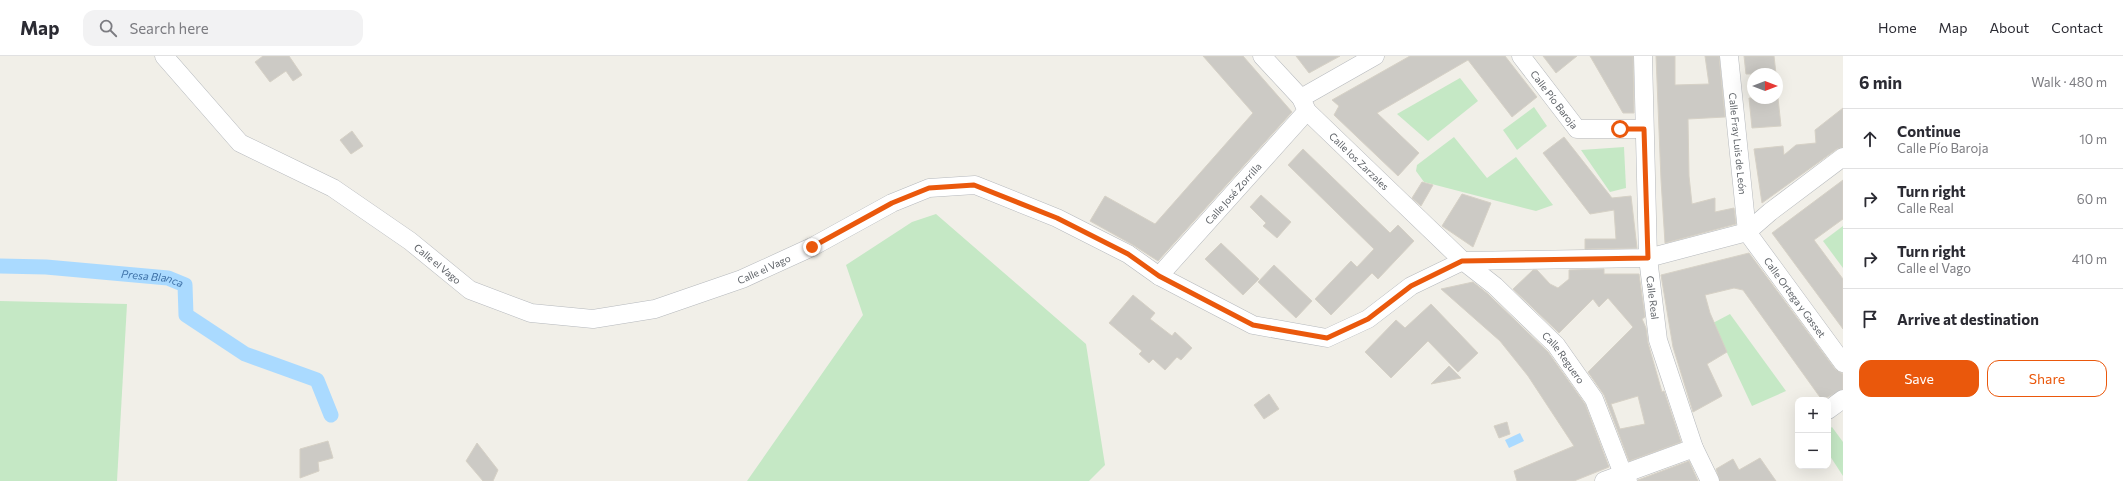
<!DOCTYPE html>
<meta charset="utf-8">
<style>
:root{--surface:#fff;--page:#f2f2f3;--text:#2b2b33;--muted:#7c7c81;--line:#e1e1e2;--accent:#ea580c}
body{margin:0;font-family:Commissioner,sans-serif;background:var(--page);color:var(--text)}
.controls{position:absolute;right:12px;bottom:12px;display:grid;overflow:hidden;border-radius:8px;box-shadow:0 4px 16px #0002}
.controls button{width:36px;height:36px;display:grid;place-items:center;padding:0;border:0;border-bottom:1px solid var(--line);background:var(--surface);color:var(--text);font:20px sans-serif}
.compass{position:absolute;left:1747px;top:12px;width:36px;height:36px;border-radius:50%;background:var(--surface);box-shadow:0 4px 16px #0002;rotate:90deg}
.stop{position:absolute;width:12px;height:12px;margin:-9px;border:3px solid #ea580c;border-radius:50%;background:#fff}
.stop.end{background:#ea580c;border-color:#fff;box-shadow:0 1px 4px #0008}
.list{margin:0;padding:0;list-style:none}
h2{display:flex;justify-content:space-between;align-items:center;height:52px;margin:0;padding:0 16px;font-size:17px}
h2 small{font-size:13px;font-weight:400;color:var(--muted)}
.list li{display:grid;grid-template-columns:26px 1fr auto;gap:12px;align-items:center;box-sizing:border-box;height:60px;padding:0 16px;border-top:1px solid var(--line)}
.list b{display:block;font-size:15px;white-space:nowrap}
.list p{margin:0;font-size:13px;white-space:nowrap;color:var(--muted)}
.list em{font-size:13px;font-style:normal;color:var(--muted)}
.actions{display:flex;gap:8px;padding:12px 16px}
.actions a{flex:1;padding:9px 0;border:1px solid var(--accent);border-radius:12px;text-align:center;font-size:14px;color:var(--accent)}
.actions .main{background:var(--accent);color:#fff}
.icon{flex:none;width:22px;height:22px;fill:none;stroke:currentColor;stroke-width:2;stroke-linecap:round;stroke-linejoin:round}
.map{position:relative;flex:none;width:1843px;height:425px;overflow:hidden}
header{display:flex;align-items:center;gap:24px;box-sizing:border-box;height:56px;padding:0 20px;background:var(--surface);border-bottom:1px solid var(--line)}
header strong{font-size:19px}
nav{display:flex;gap:22px;margin-inline-start:auto;font-size:14px}
.search{width:280px;height:36px;background:var(--page);display:flex;align-items:center;gap:10px;box-sizing:border-box;padding:0 14px;border-radius:12px;color:var(--muted);font-size:15px}
main{display:flex}
aside{flex:1;background:var(--surface)}
.map>svg:first-child{display:block}
.green{fill:#c5e8c5}
.water{fill:#aadaff}
.lines{fill:none;stroke-linecap:round;stroke-linejoin:round}
.canal{stroke:#aadaff;stroke-width:15}
.building{fill:#cccac5;stroke:#d6d1c6;fill-rule:evenodd}
.minor-casing{stroke:#b5b8bc;stroke-width:19}
.minor{stroke:#fff;stroke-width:18}
.route{stroke:#ea580c;stroke-width:5}
.labels{text-anchor:middle;stroke-width:4;stroke-linejoin:round;paint-order:stroke}
.street-label{font-size:10px;fill:#5f6368;stroke:#fff}
.water-label{font-size:11px;font-style:italic;fill:#4174aa;stroke:#fff}
</style>
<header>
<strong>Map</strong>
<div class="search"><svg class="icon" aria-label="search" viewBox="0 0 24 24"><circle cx="10" cy="10" r="6"/><path d="M15 15l6 6"/></svg>Search here</div>
<nav><a>Home</a><a>Map</a><a>About</a><a>Contact</a></nav>
</header>
<main>
<div class="map">
<svg width="1843" height="425" viewBox="0 0 1843 425">
<rect width="100%" height="100%" fill="#f1efe8"/>
<g class="green">
<polygon points="1460,22 1478,45 1428,85 1397,58"/>
<polygon points="1534,51 1547,70 1517,94 1503,74"/>
<polygon points="1454,81 1487,122 1516,101 1553,149 1536,155 1424,126 1416,115 1417,109"/>
<polygon points="1624,91 1626,132 1610,136 1581,94"/>
<polygon points="936,158 1086,288 1105,409 1089,425 747,425 863,259 846,209 912,166"/>
<polygon points="1843,170 1843,212 1823,185"/>
<polygon points="0,245 127,248 117,425 0,425"/>
<polygon points="1730,258 1786,335 1752,350 1713,267"/>
<polygon points="1832,371 1843,386 1843,420 1828,397 1828,374"/>
</g>
<polygon class="water" points="1520,377 1524,385 1509,392 1505,384"/>
<g class="lines">
<path class="canal" id="s1" d="M0,210L46,211L168,222L185,229L186,259L245,298L317,324L331,359"/>
</g>
<g class="building">
<polygon points="263,0 289,0 302,19 293,25 286,15 270,26 255,6"/>
<polygon points="1203,0 1243,0 1292,56 1158,205 1133,189 1090,165 1105,140 1155,168 1253,57"/>
<polygon points="1296,0 1340,0 1309,17"/>
<polygon points="1410,0 1505,0 1537,41 1512,61 1468,4 1377,57 1419,97 1398,120 1334,59 1339,50 1332,44"/>
<polygon points="1543,0 1577,0 1556,17"/>
<polygon points="1590,0 1633,0 1634,57 1623,57"/>
<polygon points="1656,0 1675,0 1675,29 1709,28 1705,0 1719,0 1725,61 1688,63 1689,120 1692,148 1715,142 1715,156 1734,152 1736,168 1665,187 1661,124"/>
<polygon points="1744,0 1774,0 1776,18 1746,18"/>
<polygon points="1749,42 1778,42 1781,70 1752,72"/>
<polygon points="1843,52 1843,91 1837,93 1762,147 1754,93 1783,90 1784,99 1796,89 1816,87 1815,74"/>
<polygon points="352,75 363,90 351,98 340,84"/>
<polygon points="1564,81 1612,142 1631,140 1637,192 1585,193 1585,183 1616,183 1614,154 1590,158 1543,97"/>
<polygon points="1303,93 1390,177 1398,169 1414,185 1378,223 1372,217 1331,259 1315,243 1351,205 1357,211 1374,193 1288,109"/>
<polygon points="1843,124 1843,163 1814,184 1843,223 1843,273 1772,177"/>
<polygon points="1422,126 1433,129 1421,150 1412,142"/>
<polygon points="1462,138 1491,147 1473,191 1442,170"/>
<polygon points="1261,139 1291,166 1277,182 1263,170 1266,167 1250,151"/>
<polygon points="1221,187 1259,223 1243,239 1205,203"/>
<polygon points="1749,197 1835,313 1843,318 1843,333 1822,344 1743,234 1734,232 1705,239 1710,257 1727,296 1707,308 1722,340 1693,356 1673,291 1661,219"/>
<polygon points="1274,209 1312,245 1296,262 1258,226"/>
<path d="M1604,213V218H1639L1645,261L1642,263L1646,272L1648,287L1662,336L1664,335L1681,386L1629,405L1604,339L1588,316L1633,271L1608,242L1599,251L1593,243L1559,277L1513,233L1533,214H1537L1550,228L1558,232L1569,223V214ZM1638,340L1645,368L1620,373L1611,348Z"/>
<polygon points="1473,226 1488,238 1548,296 1585,348 1609,411 1574,425 1517,425 1514,415 1574,390 1528,320 1500,285 1441,233"/>
<polygon points="1133,239 1155,257 1150,263 1172,280 1175,276 1192,292 1181,304 1177,301 1165,314 1153,303 1149,307 1139,298 1142,295 1109,267"/>
<polygon points="1431,248 1478,297 1458,316 1428,285 1391,322 1365,296 1396,264 1405,272"/>
<polygon points="1449,310 1461,322 1431,328"/>
<polygon points="1269,338 1279,353 1264,363 1254,349"/>
<polygon points="1507,366 1510,378 1499,382 1494,370"/>
<polygon points="328,385 333,402 318,406 319,415 300,422 300,393"/>
<polygon points="477,387 498,414 493,425 483,425 466,405"/>
<polygon points="1760,402 1776,425 1720,425 1716,413 1733,403 1739,414"/>
<polygon points="1689,405 1698,425 1638,425 1638,424"/>
</g>
<g class="lines">
<g class="minor-casing">
<g id="minor">
<path id="s2" d="M164,0L240,87L333,132L410,185L470,234L531,257L593,263L655,253L742,223L812,191L892,147L929,132L975,129L1057,162L1128,198L1159,220L1253,269L1327,282L1368,263L1411,230L1463,205L1648,202L1747,176L1770,156L1843,101"/>
<path id="s3" d="M1262,0L1301,42L1307,55L1463,205L1495,230L1556,289L1594,343L1623,418L1628,425"/>
<path id="s4" d="M1521,0L1577,73H1644"/>
<path id="s5" d="M1643,0L1648,202L1658,284L1694,392L1710,425"/>
<path id="s6" d="M1729,0L1747,176L1843,307"/>
<polyline points="1301,42 1375,0"/>
<path id="s7" d="M1159,220L1307,55"/>
<polyline points="1828,354 1843,343"/>
<polyline points="1604,425 1694,392"/>
</g>
</g>
<use href="#minor" class="minor"/>
</g>
<g class="lines">
<polyline class="route" points="812,191 892,147 929,132 974,129 1057,162 1128,198 1159,220 1253,269 1327,282 1368,263 1411,230 1462,205 1648,202 1644,73 1620,73"/>
</g>
<g class="labels">
<g class="street-label">
<text dy="4" stroke="none"><textPath href="#s4" startOffset="55">Calle Pío Baroja</textPath></text>
<text dy="4" stroke="none"><textPath href="#s6" startOffset="88">Calle Fray Luis de León</textPath></text>
<text dy="4" stroke="none"><textPath href="#s3" startOffset="144">Calle los Zarzales</textPath></text>
<text dy="4" stroke="none"><textPath href="#s7" startOffset="111">Calle José Zorrilla</textPath></text>
<text dy="4" stroke="none"><textPath href="#s2" startOffset="348">Calle el Vago</textPath></text>
<text dy="4" stroke="none"><textPath href="#s2" startOffset="696">Calle el Vago</textPath></text>
<text dy="4" stroke="none"><textPath href="#s5" startOffset="242">Calle Real</textPath></text>
<text dy="4" stroke="none"><textPath href="#s6" startOffset="258">Calle Ortega y Gasset</textPath></text>
<text dy="4" stroke="none"><textPath href="#s3" startOffset="428">Calle Reguero</textPath></text>
</g>
<g class="water-label">
<text dy="4" stroke="none"><textPath href="#s1" startOffset="153">Presa Blanca</textPath></text>
</g>
</g>
</svg>
<div class="controls">
<button>+</button>
<button>−</button>
</div>
<svg class="compass" viewBox="-18 -18 36 36"><path d="M0-13l5 13h-10z" fill="#e53935"/><path d="M0 13l5-13h-10z" fill="#7c7c81"/></svg>
<div class="stop" style="left:1620px;top:73px"></div>
<div class="stop end" style="left:812px;top:191px"></div>
</div>
<aside>
<h2>6 min<small>Walk · 480 m</small></h2>
<ul class="list">
<li><svg class="icon" aria-label="ahead" viewBox="0 0 24 24"><path d="M12 20V5M6 11l6-6 6 6"/></svg><div><b>Continue</b><p>Calle Pío Baroja</p></div><em>10 m</em></li>
<li><svg class="icon" aria-label="right" viewBox="0 0 24 24"><path d="M7 20v-9h11M14 6l5 5-5 5"/></svg><div><b>Turn right</b><p>Calle Real</p></div><em>60 m</em></li>
<li><svg class="icon" aria-label="right" viewBox="0 0 24 24"><path d="M7 20v-9h11M14 6l5 5-5 5"/></svg><div><b>Turn right</b><p>Calle el Vago</p></div><em>410 m</em></li>
<li><svg class="icon" aria-label="arrive" viewBox="0 0 24 24"><path d="M6 21V4h12l-3 4 3 4H6"/></svg><div><b>Arrive at destination</b></div></li>
</ul>
<div class="actions"><a class="main">Save</a><a>Share</a></div>
</aside>
</main>
